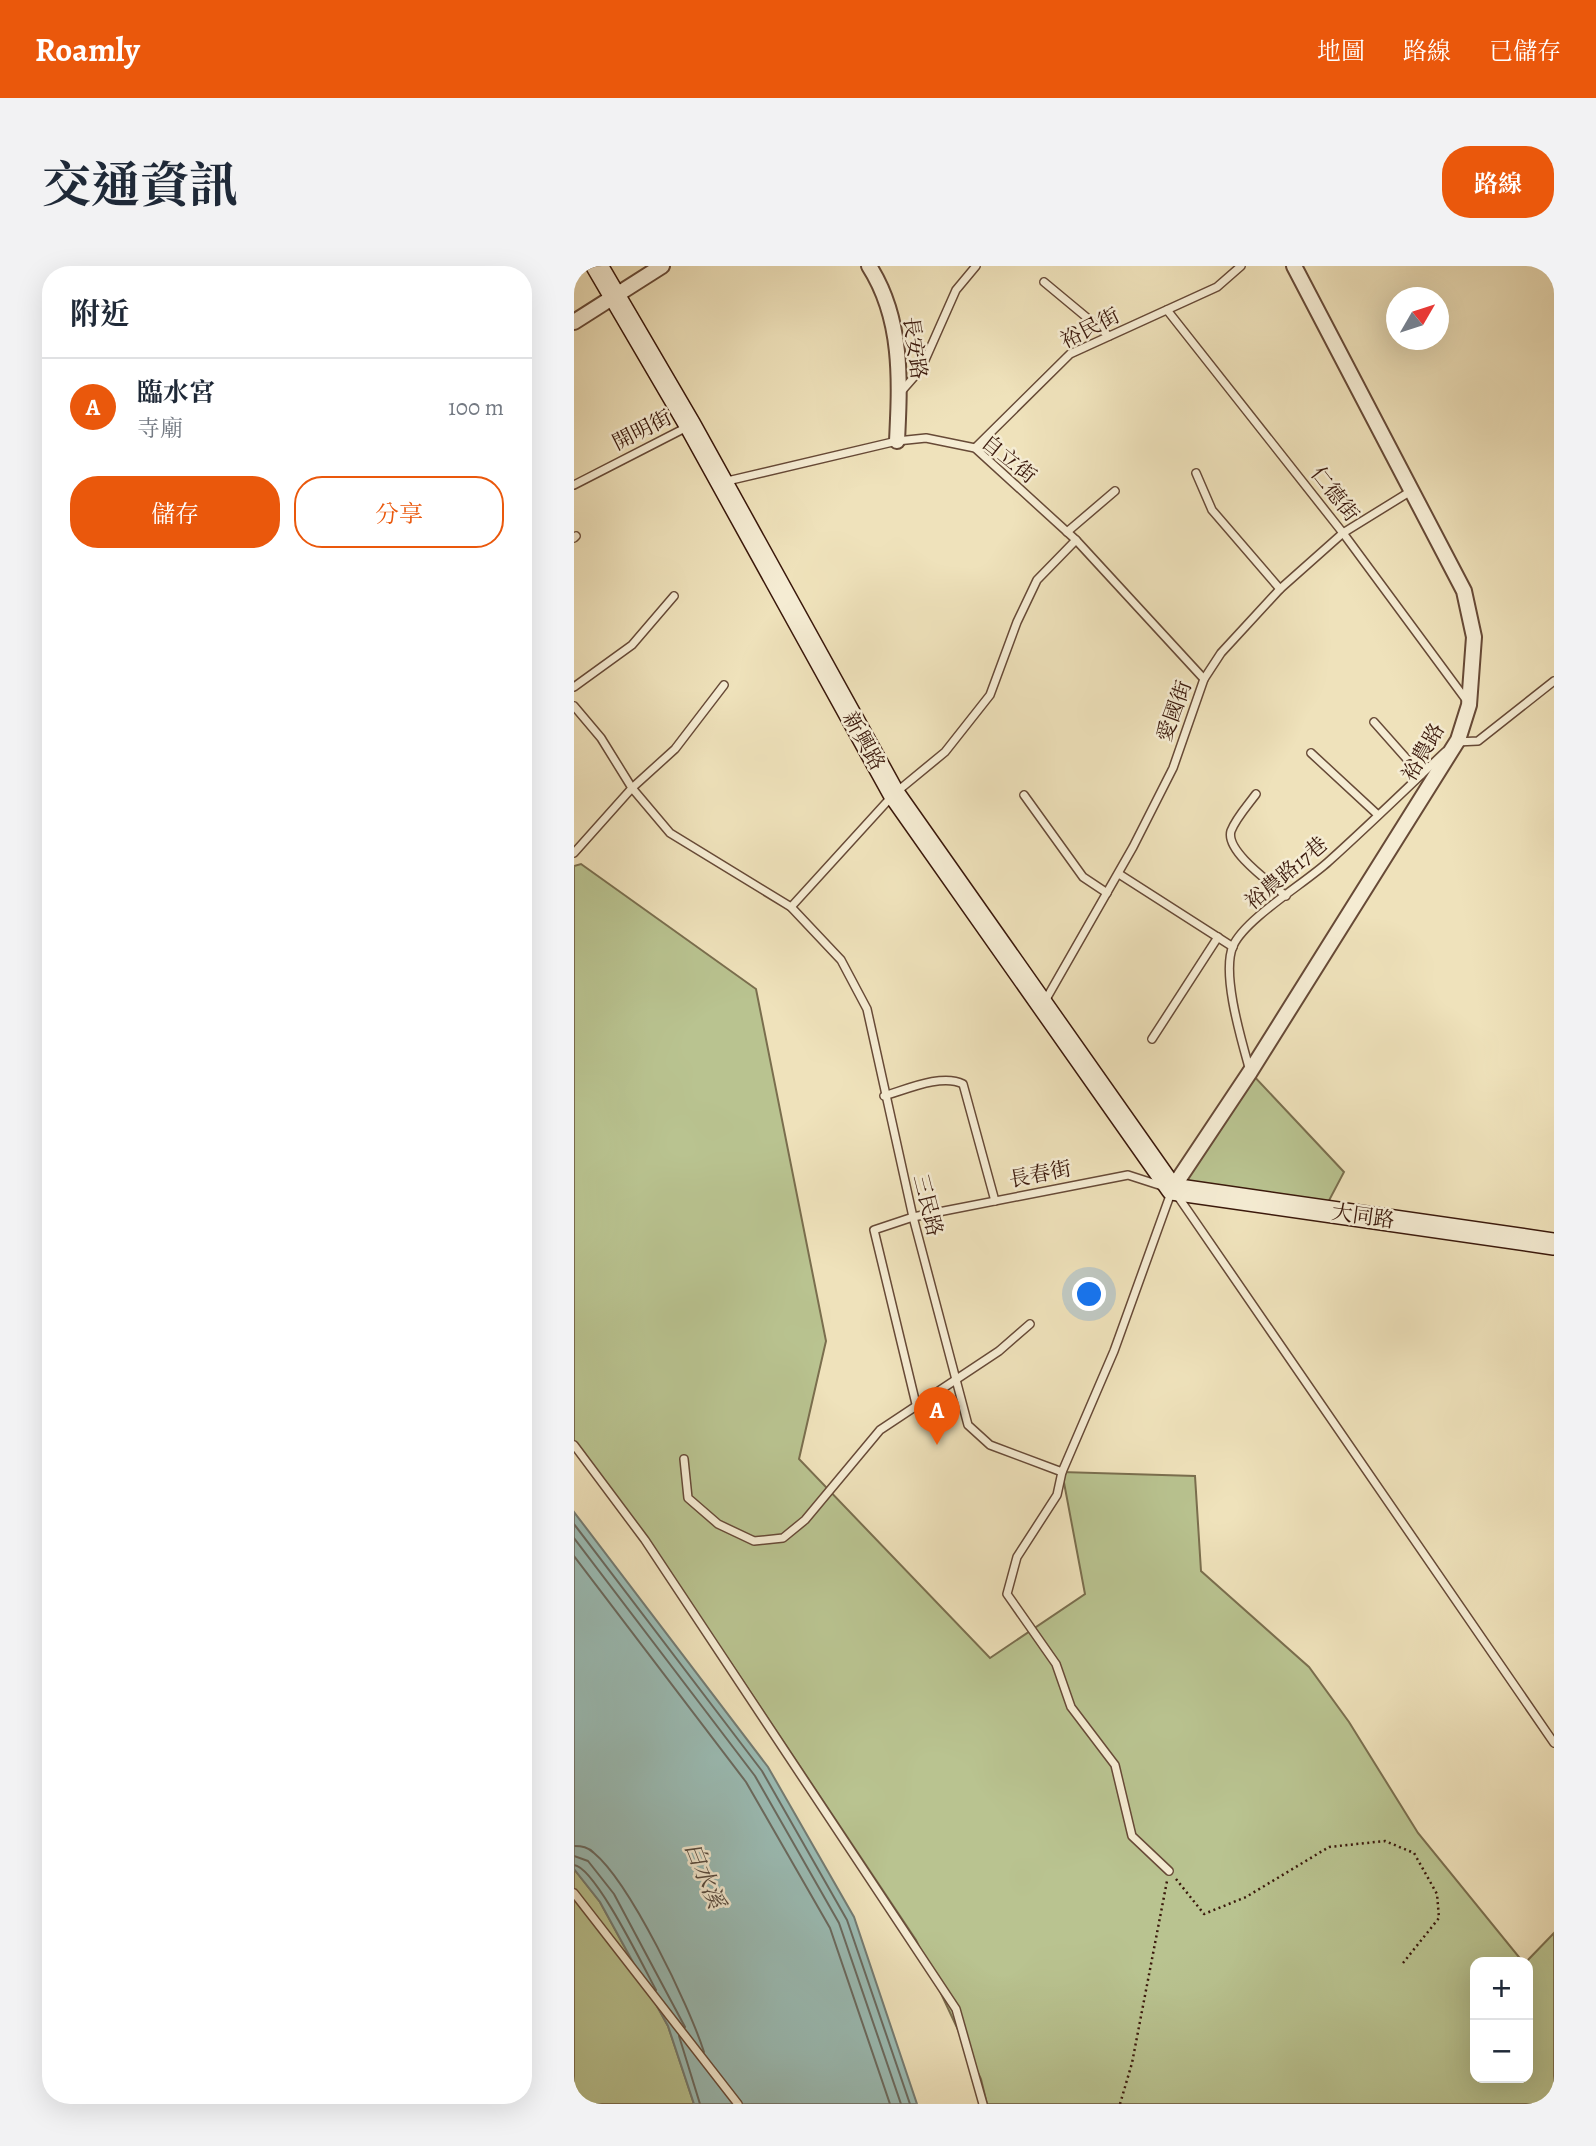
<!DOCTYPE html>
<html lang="zh-TW">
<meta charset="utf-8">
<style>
:root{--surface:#fff;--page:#f2f2f3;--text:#1f2937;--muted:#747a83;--line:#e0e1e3;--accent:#ea580c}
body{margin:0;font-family:Alegreya,"Noto Serif TC",serif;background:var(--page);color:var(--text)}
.controls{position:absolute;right:21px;bottom:21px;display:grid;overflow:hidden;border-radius:14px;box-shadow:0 7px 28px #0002}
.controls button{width:63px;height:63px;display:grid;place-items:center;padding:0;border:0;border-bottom:2px solid var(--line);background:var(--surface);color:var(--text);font:35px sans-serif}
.compass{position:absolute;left:812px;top:21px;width:63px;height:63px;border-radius:50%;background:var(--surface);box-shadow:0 7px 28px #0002;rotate:51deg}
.you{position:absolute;left:516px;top:1029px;width:24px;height:24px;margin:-18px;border:5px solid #fff;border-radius:50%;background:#1a73e8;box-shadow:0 0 0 10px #1a73e833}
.badge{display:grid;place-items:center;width:46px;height:46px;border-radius:50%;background:var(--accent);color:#fff;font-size:23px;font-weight:700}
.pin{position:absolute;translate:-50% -58px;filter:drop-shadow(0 2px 4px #0008)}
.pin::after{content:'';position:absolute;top:37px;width:24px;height:21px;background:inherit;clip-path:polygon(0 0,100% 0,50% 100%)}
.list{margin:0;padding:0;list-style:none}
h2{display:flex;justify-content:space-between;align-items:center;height:91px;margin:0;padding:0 28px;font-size:30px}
h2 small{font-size:23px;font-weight:400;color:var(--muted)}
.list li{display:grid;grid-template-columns:46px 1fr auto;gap:21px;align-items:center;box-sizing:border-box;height:98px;padding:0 28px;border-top:2px solid var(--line)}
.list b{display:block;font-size:26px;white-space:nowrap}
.list p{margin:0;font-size:23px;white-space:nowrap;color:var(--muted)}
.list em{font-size:23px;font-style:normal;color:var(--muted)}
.actions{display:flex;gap:14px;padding:21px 28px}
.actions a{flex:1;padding:16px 0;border:2px solid var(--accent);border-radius:28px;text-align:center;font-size:24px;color:var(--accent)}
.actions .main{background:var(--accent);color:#fff}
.map{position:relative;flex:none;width:980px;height:1838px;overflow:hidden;border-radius:28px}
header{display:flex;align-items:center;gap:42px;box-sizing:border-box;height:98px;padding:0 35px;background:var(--accent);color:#fff}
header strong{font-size:33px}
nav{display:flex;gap:38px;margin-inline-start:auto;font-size:24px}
.intro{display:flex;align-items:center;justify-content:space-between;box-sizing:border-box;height:168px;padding:0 42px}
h1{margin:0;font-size:49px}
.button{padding:18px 32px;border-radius:28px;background:var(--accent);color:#fff;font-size:24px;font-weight:700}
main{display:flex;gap:42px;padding:0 42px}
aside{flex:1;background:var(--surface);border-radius:28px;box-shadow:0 7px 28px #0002}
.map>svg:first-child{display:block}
.green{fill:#b9c390;stroke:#7a6e4e;stroke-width:2}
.water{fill:#9bbdb6;stroke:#747b72;stroke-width:2}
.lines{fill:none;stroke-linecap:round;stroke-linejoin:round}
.shore{stroke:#6a6a60;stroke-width:2}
.lane-casing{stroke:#674a37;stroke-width:10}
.street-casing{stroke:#674a37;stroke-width:18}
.secondary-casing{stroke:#3a180b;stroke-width:24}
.path{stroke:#3a180b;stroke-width:2.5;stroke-dasharray:2 3.5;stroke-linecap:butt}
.lane{stroke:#f5ecd3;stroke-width:7}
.street{stroke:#f5ecd3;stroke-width:14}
.secondary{stroke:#f5ecd3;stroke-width:21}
.labels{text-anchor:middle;stroke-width:5;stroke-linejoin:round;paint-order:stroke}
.street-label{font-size:21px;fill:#3a180b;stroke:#f5ecd3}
.water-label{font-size:23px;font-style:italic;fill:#574a3e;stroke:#f5ecd3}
</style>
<header>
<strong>Roamly</strong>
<nav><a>地圖</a><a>路線</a><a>已儲存</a></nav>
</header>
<div class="intro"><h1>交通資訊</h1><a class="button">路線</a></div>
<main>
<aside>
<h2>附近<small></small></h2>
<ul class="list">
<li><span class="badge">A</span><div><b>臨水宮</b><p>寺廟</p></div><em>100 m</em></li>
</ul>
<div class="actions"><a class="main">儲存</a><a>分享</a></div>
</aside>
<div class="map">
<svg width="980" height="1838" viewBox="0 0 980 1838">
<rect width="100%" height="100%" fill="#efe2bb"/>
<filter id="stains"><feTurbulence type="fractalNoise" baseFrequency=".00286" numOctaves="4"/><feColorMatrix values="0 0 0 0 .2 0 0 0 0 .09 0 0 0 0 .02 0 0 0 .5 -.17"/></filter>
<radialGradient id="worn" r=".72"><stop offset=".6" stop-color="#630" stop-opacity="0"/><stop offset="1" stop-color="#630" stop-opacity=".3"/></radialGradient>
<g class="green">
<polygon points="7,598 182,723 252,1075 225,1193 416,1392 511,1328 488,1206 621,1210 627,1305 735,1401 775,1456 844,1567 949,1696 901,1696 901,1812 954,1812 952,1696 980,1667 980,1838 413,1838 407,1813 342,1674 155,1394 0,1181 0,600"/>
<polygon points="676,806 770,906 749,946 603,922"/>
<polygon points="0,1603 26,1636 94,1760 120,1838 0,1838"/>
</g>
<polygon class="water" points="0,1246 194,1501 280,1651 343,1838 120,1838 94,1760 26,1636 0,1603"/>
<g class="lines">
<g class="shore">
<polyline points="0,1258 188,1505 273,1654 336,1838"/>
<polyline points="0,1272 181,1510 265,1657 327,1838"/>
<polyline points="0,1290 172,1516 256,1662 316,1838"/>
<path d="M0,1580C8,1580 14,1581 20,1587C56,1617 115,1739 130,1786"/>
<polyline points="0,1590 14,1595 40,1628 111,1761"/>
<path d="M0,1599C21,1601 70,1702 82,1724"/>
<polyline points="105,1770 126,1838"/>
</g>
<g class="lane-casing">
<g id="lane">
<polyline points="470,16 535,70"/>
<polyline points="593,44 769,267 893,435"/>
<polyline points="326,127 347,103 382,24 402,0"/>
<polyline points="401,182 496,88 643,21 667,0"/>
<polyline points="622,207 638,244 706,323"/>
<polyline points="149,216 323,175 352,172 401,182 502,274 630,413"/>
<polyline points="0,219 115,160"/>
<polyline points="493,266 541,225"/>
<polyline points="0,272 2,270"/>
<polyline points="0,421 58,379 100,330"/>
<polyline points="0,440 27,472 58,522 96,567 217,641 267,694 293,743 339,951 394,1159 416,1179 488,1206 540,1085 598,924"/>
<polyline points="800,456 847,509"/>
<polyline points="882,476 904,475 980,415"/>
<polyline points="737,487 804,549"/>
<path d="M682,528C674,539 662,552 657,565C651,585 697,617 712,630"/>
<polyline points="450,529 509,611 533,627"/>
<polyline points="0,587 58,522 101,483 150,419"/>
<polyline points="545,608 659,681"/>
<polyline points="217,641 320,528 371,486 416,429 443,356 463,314 502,274"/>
<polyline points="471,735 559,581 599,502 630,413 647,387 706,323 769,267 837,225"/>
<polyline points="578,773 644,671"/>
<path d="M676,805C668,776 647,708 659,680C671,653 731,617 754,596C794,560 832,523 871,486"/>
<path d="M310,830C331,824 368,807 389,818L421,935"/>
<polyline points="603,929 980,1477"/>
<polyline points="342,1138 300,964 339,951 554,909 588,920"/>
<polyline points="0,1179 71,1274 382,1743 409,1838"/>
<polyline points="110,1193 114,1232 144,1258 180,1275 209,1272 231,1254 306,1164 425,1085 456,1058"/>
<polyline points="488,1206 483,1229 443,1291 433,1328 482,1398 497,1441 541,1499 558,1570 595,1605"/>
<polyline points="0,1627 164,1838"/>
</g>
</g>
<g class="street-casing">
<g id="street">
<path d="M295,0C329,53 326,114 323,175"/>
<polyline points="0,56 88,0"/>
<polyline points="598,923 676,806 884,474 895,439 900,371 890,325 720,0"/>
</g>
</g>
<g class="secondary-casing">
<polyline id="secondary" points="23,0 116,159 320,528 598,923 980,978"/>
</g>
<g class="path">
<polyline points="602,1613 630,1648 672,1631 755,1581 811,1575 840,1587 863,1628 865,1652 829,1697"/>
<polyline points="546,1838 558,1797 593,1615"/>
</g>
<use href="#lane" class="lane"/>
<use href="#street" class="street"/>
<use href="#secondary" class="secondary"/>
</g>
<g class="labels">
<g class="street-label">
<text transform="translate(516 62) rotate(-27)" y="7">裕民街</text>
<text transform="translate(341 82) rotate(82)" y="7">長安路</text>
<text transform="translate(68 164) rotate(-27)" y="7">開明街</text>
<text transform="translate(435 193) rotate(39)" y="7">自立街</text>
<text transform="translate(761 228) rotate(52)" y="7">仁德街</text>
<text transform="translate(600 445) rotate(-70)" y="7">愛國街</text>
<text transform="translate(290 475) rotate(61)" y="7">新興路</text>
<text transform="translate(849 486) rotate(-60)" y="7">裕農路</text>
<text transform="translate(712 607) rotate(-40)" y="7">裕農路17巷</text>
<text transform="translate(466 908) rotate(-11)" y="7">長春街</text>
<text transform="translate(354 939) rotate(76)" y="7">三民路</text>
<text transform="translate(789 950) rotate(8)" y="7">大同路</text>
</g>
<g class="water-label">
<text transform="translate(131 1609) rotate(68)" y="8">白水溪</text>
</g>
</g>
<rect width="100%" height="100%" filter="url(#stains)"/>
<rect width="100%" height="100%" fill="url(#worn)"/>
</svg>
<div class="controls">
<button>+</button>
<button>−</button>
</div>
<svg class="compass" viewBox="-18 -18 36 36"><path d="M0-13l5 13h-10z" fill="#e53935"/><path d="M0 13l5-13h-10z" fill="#747a83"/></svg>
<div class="you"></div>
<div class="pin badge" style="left:363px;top:1179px">A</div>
</div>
</main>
